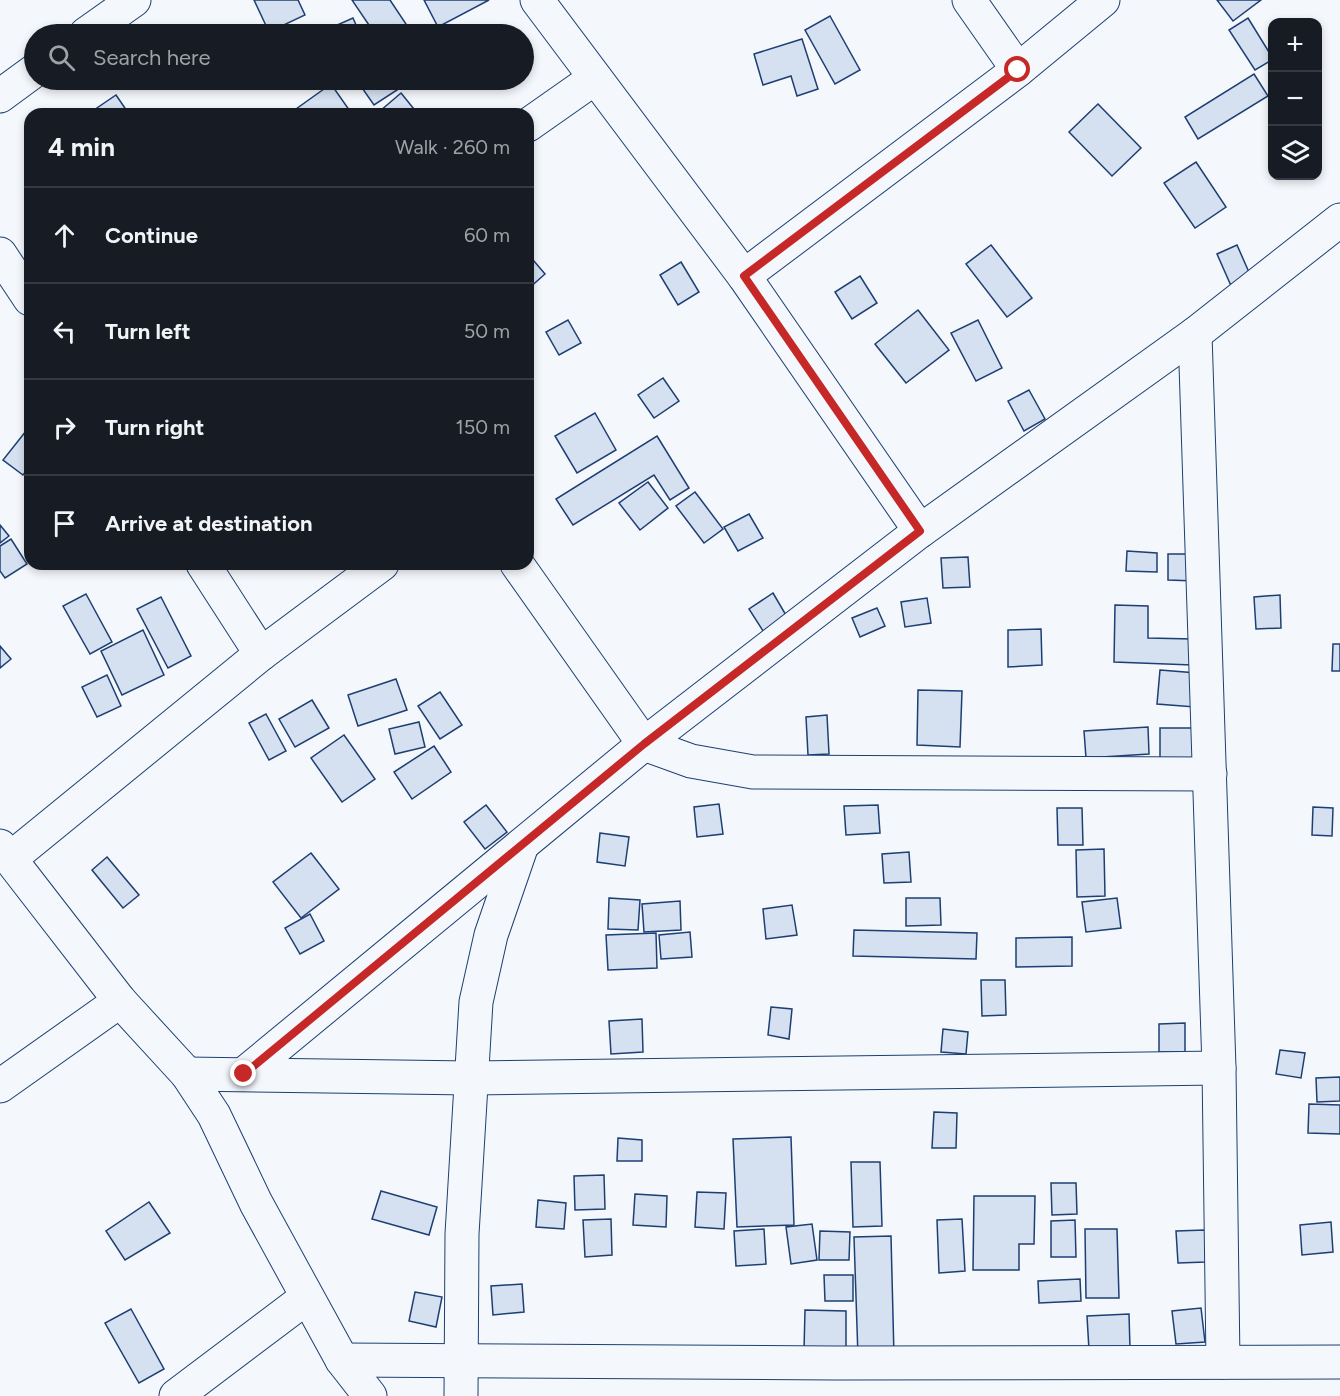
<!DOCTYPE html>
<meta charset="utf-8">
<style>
:root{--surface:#171b24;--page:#242831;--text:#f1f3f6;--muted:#9ea1a6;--line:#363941}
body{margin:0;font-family:Figtree,sans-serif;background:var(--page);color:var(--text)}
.controls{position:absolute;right:18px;top:18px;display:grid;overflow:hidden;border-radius:12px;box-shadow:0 3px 9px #0003}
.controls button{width:54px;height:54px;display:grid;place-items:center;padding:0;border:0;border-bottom:2px solid var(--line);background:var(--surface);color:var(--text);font:30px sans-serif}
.stop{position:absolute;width:18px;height:18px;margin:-14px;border:4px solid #c62828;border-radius:50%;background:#fff}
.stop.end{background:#c62828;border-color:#fff;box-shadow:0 2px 6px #0008}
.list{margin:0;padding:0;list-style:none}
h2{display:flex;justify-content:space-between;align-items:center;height:78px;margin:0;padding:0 24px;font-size:26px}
h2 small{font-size:20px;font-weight:400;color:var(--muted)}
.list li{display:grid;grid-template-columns:39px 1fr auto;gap:18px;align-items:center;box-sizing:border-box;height:96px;padding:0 24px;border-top:2px solid var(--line)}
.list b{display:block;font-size:22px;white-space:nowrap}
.list em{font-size:20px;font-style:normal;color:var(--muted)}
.icon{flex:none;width:33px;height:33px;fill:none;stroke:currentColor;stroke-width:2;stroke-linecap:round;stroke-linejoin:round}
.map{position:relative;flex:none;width:1340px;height:1396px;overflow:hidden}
.search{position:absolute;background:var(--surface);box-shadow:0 3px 9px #0003;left:24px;top:24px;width:510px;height:66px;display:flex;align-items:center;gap:15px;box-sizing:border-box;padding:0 21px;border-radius:33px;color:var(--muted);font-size:22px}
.panel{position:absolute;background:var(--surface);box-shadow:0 3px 9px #0003;left:24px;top:108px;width:510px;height:462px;border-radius:18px}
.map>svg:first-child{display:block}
.building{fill:#d5e0f0;stroke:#1d3f73;stroke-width:1.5}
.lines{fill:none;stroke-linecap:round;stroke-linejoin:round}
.minor-casing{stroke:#1d3f73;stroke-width:35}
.minor{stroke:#f4f7fb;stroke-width:33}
.route{stroke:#c62828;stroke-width:8}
</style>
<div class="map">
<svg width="1340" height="1396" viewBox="0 0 1340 1396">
<rect width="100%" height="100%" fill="#f4f7fb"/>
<g class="building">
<polygon points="254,0 298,0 305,15 269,32"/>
<polygon points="352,0 390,0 412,33 375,34"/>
<polygon points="424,0 489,0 438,27"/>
<polygon points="1217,0 1261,0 1233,21"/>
<polygon points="830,16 860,70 835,84 805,30"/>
<polygon points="353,18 360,34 317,34"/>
<polygon points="1248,18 1272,57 1272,60 1255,70 1229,30"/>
<polygon points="802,39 818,89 797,96 791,76 763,85 754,54"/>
<polygon points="1254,74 1268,96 1198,139 1185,117"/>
<polygon points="368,80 390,80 397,90 374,105 360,85"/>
<polygon points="331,84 352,114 289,114"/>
<polygon points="401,93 418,114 383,114 380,111"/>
<polygon points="116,95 129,114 96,114 94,110"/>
<polygon points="1098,104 1141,148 1112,176 1069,132"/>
<polygon points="1196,162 1226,207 1195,228 1164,183"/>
<polygon points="991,245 1032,298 1007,317 966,264"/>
<polygon points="1237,245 1252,279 1232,288 1217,254"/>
<polygon points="528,254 545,274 528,289"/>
<polygon points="681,262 699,292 678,305 660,275"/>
<polygon points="860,276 877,303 852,319 835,292"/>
<polygon points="918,310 949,350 906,383 875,344"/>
<polygon points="568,320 581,343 559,355 546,332"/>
<polygon points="978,320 1002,368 976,381 951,333"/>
<polygon points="663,378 679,401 654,418 638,395"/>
<polygon points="1029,390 1045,419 1024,431 1008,401"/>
<polygon points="595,413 616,450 577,473 555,436"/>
<polygon points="30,426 30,466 23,475 3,460"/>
<polygon points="657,436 689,488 670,500 654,475 573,525 556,499"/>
<polygon points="648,482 668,508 640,530 619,503"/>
<polygon points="695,492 723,529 704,543 676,506"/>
<polygon points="749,514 763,538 738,551 724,527"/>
<polygon points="0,525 9,536 0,543"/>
<polygon points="11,539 27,564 5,578 0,571 0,546"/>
<polygon points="1127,551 1157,553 1157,572 1126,571"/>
<polygon points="1168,554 1195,554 1195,581 1168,580"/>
<polygon points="968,557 970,587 943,588 941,558"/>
<polygon points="773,593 790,622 767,637 749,609"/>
<polygon points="86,594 112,642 90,654 63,606"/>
<polygon points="1280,595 1281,628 1256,629 1254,597"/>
<polygon points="161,597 191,656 168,668 137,609"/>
<polygon points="927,598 931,623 905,627 901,602"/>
<polygon points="1115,605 1148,606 1148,638 1193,639 1192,665 1114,662"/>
<polygon points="877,608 885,626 860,637 852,618"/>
<polygon points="1041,629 1042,665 1008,667 1008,630"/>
<polygon points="143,630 164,675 122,695 101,651"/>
<polygon points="1333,644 1340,644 1340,671 1332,671"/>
<polygon points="0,646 11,659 0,668"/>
<polygon points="1160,670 1197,673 1195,707 1157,704"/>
<polygon points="107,675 121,706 97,717 82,687"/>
<polygon points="396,679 407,710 358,726 348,695"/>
<polygon points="918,690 962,691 960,747 917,745"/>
<polygon points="440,692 462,725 440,739 418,706"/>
<polygon points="312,700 329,728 295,747 279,719"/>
<polygon points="266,714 286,751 269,760 249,723"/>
<polygon points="827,715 829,754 808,755 806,717"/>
<polygon points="419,722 425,747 395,754 389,729"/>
<polygon points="1148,727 1149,754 1086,758 1084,731"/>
<polygon points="1160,728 1197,728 1198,761 1160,762"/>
<polygon points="344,735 375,779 342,802 311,758"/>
<polygon points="434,746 451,772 412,799 394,772"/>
<polygon points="719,804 723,834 697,837 694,807"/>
<polygon points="486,805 507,832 485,849 464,822"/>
<polygon points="878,805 880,833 846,835 844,806"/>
<polygon points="1313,807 1333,808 1332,836 1312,835"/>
<polygon points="1057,808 1082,808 1083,845 1058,845"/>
<polygon points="600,833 629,837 625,866 597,862"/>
<polygon points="1104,849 1105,896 1077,897 1076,850"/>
<polygon points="909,852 911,882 884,883 882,854"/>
<polygon points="311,853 339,889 301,918 273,882"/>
<polygon points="107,857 139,895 123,908 92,870"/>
<polygon points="609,898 640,900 638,930 608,929"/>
<polygon points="906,898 940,898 941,925 906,926"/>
<polygon points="1117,898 1121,928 1086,932 1082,902"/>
<polygon points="680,901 681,930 644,932 642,904"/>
<polygon points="792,905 797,935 766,939 763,909"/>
<polygon points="310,914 324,941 300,954 285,928"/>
<polygon points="854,930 977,933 976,959 853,956"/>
<polygon points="690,932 692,957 661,959 659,935"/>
<polygon points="656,933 657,968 608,970 606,935"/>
<polygon points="1072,937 1072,966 1016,967 1016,938"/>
<polygon points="981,980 1005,980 1006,1015 982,1016"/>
<polygon points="771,1007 792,1009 789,1039 768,1035"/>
<polygon points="642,1019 643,1052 611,1054 609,1021"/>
<polygon points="1185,1023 1185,1052 1159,1052 1159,1024"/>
<polygon points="943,1029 968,1032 966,1054 941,1052"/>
<polygon points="1280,1050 1305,1053 1301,1078 1276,1074"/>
<polygon points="1340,1077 1340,1101 1317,1102 1316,1078"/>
<polygon points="1309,1104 1340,1105 1340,1134 1308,1133"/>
<polygon points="934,1112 957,1113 956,1148 932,1148"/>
<polygon points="791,1137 794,1225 737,1227 733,1139"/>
<polygon points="618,1138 642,1140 642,1161 617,1161"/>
<polygon points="851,1162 880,1162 882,1226 853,1227"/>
<polygon points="604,1175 605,1209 575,1210 574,1176"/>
<polygon points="1051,1183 1076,1183 1077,1214 1052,1215"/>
<polygon points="381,1191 437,1207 429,1235 372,1219"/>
<polygon points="697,1192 726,1193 724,1229 695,1227"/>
<polygon points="635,1194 667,1196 666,1227 633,1225"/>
<polygon points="974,1196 1035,1196 1034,1244 1019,1244 1019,1270 973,1270"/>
<polygon points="538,1200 566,1203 564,1229 536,1227"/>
<polygon points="149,1202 170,1233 125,1260 106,1231"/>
<polygon points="611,1219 612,1255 585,1257 583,1220"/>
<polygon points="962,1219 965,1271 939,1273 937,1220"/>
<polygon points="1075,1220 1076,1257 1051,1257 1051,1221"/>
<polygon points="1331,1222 1333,1252 1302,1255 1300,1225"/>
<polygon points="812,1224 817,1260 791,1264 786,1227"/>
<polygon points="764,1229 766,1264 736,1266 734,1231"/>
<polygon points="1085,1229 1117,1229 1119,1298 1086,1298"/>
<polygon points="1205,1230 1206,1262 1178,1263 1176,1231"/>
<polygon points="820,1231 850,1232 849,1260 819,1260"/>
<polygon points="891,1236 894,1356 858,1357 854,1237"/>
<polygon points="824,1275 853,1275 853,1301 825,1301"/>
<polygon points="1080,1279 1081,1301 1039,1303 1038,1281"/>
<polygon points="522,1284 524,1312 493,1315 491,1286"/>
<polygon points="415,1292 442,1297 436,1327 409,1321"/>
<polygon points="1201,1308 1205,1342 1176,1344 1172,1311"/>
<polygon points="131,1309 164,1369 139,1383 105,1323"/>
<polygon points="805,1310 846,1311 846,1352 804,1351"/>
<polygon points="1129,1314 1130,1348 1089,1350 1087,1316"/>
</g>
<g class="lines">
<g class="minor-casing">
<g id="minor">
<polyline points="537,0 744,276 920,531"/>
<polyline points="969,0 1018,70"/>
<polyline points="86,34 134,0"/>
<polyline points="0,96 34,71"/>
<polyline points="528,125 595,78"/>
<polyline points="0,254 30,299"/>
<polyline points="744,276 1018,70 1103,0"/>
<polyline points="1195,334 1219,1068 1223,1362"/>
<polyline points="203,564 261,654"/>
<polyline points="517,564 644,744 691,761 753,772 1210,774"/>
<polyline points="0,846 120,1001 187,1074 214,1115 256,1203 342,1360 370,1396"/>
<polyline points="10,859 261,654 382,564"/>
<polyline points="187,1074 471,1078 1219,1068"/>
<polyline points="244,1074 644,744 920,531 1195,334 1340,220"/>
<polyline points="0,1086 120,1001"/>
<polyline points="342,1360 836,1363 1340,1362"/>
<polyline points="176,1396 306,1298"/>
<polyline points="461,1396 462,1234 476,1002 491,935 522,845"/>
</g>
</g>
<use href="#minor" class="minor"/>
</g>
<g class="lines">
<polyline class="route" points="244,1074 644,744 920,531 744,276 1018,70"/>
</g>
</svg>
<div class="controls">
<button>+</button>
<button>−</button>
<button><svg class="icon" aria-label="layers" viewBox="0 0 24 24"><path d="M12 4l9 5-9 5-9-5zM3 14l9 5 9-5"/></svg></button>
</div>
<div class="stop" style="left:1018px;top:70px"></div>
<div class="stop end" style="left:244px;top:1074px"></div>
<div class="search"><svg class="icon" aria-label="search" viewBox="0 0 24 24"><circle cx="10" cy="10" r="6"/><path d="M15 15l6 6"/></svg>Search here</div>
<section class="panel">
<h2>4 min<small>Walk · 260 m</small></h2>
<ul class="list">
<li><svg class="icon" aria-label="ahead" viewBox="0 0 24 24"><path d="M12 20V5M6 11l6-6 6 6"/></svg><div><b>Continue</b></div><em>60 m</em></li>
<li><svg class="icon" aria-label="left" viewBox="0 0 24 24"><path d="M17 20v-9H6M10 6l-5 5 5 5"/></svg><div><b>Turn left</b></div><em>50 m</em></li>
<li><svg class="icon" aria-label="right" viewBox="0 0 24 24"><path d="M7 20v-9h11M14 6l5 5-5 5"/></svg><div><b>Turn right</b></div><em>150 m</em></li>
<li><svg class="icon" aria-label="arrive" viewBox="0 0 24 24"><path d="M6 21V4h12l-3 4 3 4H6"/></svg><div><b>Arrive at destination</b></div></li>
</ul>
</section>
</div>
